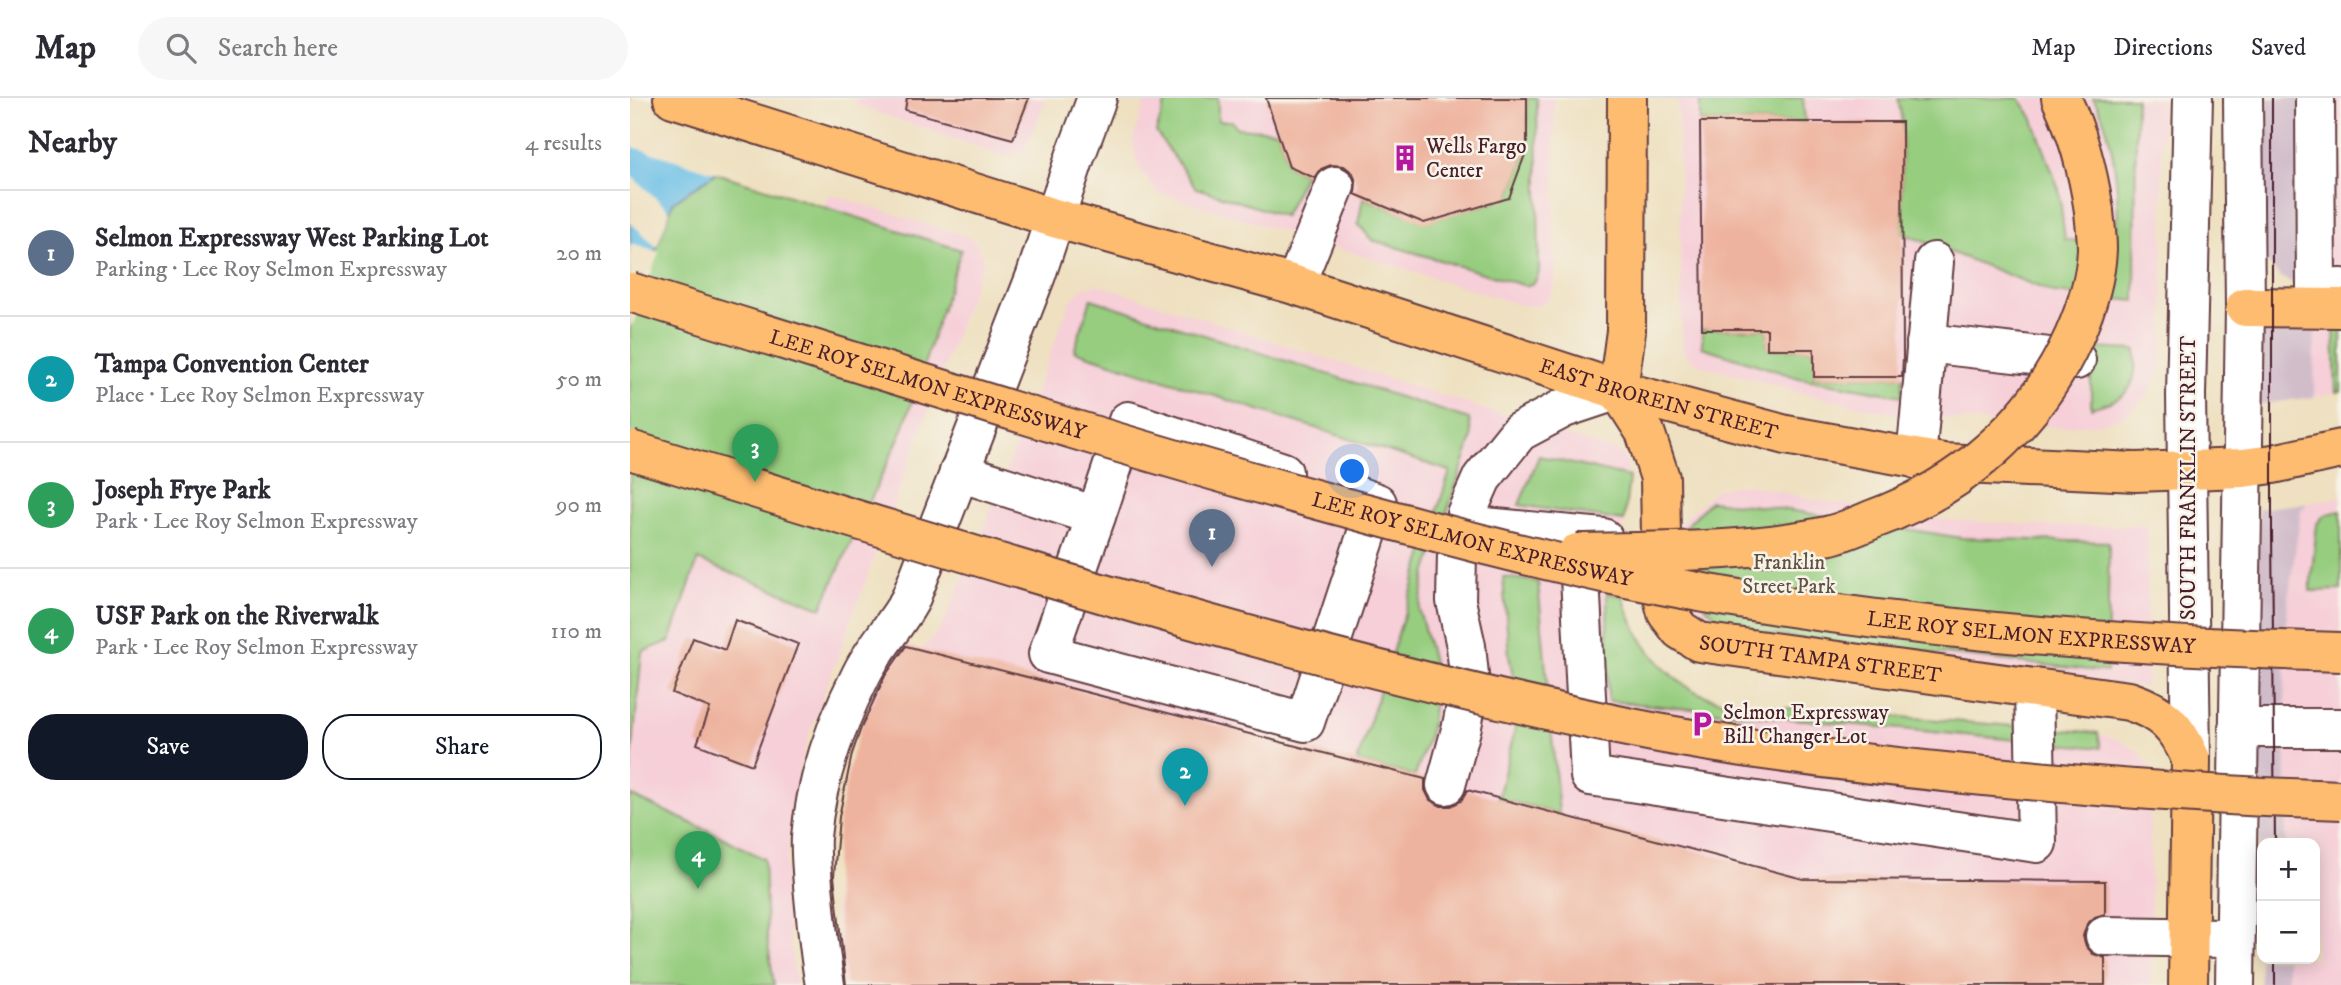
<!DOCTYPE html>
<meta charset="utf-8">
<style>
:root{--surface:#fff;--page:#f7f7f7;--text:#2b2b33;--muted:#7c7c81;--line:#e1e1e2;--accent:#111827}
body{margin:0;font-family:"IM FELL DW Pica",serif;background:var(--page);color:var(--text)}
.controls{position:absolute;right:21px;bottom:21px;display:grid;overflow:hidden;border-radius:14px;box-shadow:0 4px 18px #0003}
.controls button{width:63px;height:63px;display:grid;place-items:center;padding:0;border:0;border-bottom:2px solid var(--line);background:var(--surface);color:var(--text);font:35px sans-serif}
.you{position:absolute;left:723px;top:374px;width:24px;height:24px;margin:-18px;border:5px solid #fff;border-radius:50%;background:#1a73e8;box-shadow:0 0 0 10px #1a73e833}
.badge{display:grid;place-items:center;width:46px;height:46px;border-radius:50%;background:var(--accent);color:#fff;font-size:23px;font-weight:700}
.pin{position:absolute;translate:-50% -58px;filter:drop-shadow(0 2px 4px #0008)}
.pin::after{content:'';position:absolute;top:37px;width:24px;height:21px;background:inherit;clip-path:polygon(0 0,100% 0,50% 100%)}
.list{margin:0;padding:0;list-style:none}
h2{display:flex;justify-content:space-between;align-items:center;height:91px;margin:0;padding:0 28px;font-size:30px}
h2 small{font-size:23px;font-weight:400;color:var(--muted)}
.list li{display:grid;grid-template-columns:46px 1fr auto;gap:21px;align-items:center;box-sizing:border-box;height:126px;padding:0 28px;border-top:2px solid var(--line)}
.list b{display:block;font-size:26px;white-space:nowrap}
.list p{margin:0;font-size:23px;white-space:nowrap;color:var(--muted)}
.list em{font-size:23px;font-style:normal;color:var(--muted)}
.actions{display:flex;gap:14px;padding:21px 28px}
.actions a{flex:1;padding:16px 0;border:2px solid var(--accent);border-radius:28px;text-align:center;font-size:24px;color:var(--accent)}
.actions .main{background:var(--accent);color:#fff}
.icon{flex:none;width:38px;height:38px;fill:none;stroke:currentColor;stroke-width:2;stroke-linecap:round;stroke-linejoin:round}
.map{position:relative;flex:none;width:1711px;height:887px;overflow:hidden}
header{display:flex;align-items:center;gap:42px;box-sizing:border-box;height:98px;padding:0 35px;background:var(--surface);border-bottom:2px solid var(--line)}
header strong{font-size:33px}
nav{display:flex;gap:38px;margin-inline-start:auto;font-size:24px}
.search{width:490px;height:63px;background:var(--page);display:flex;align-items:center;gap:18px;box-sizing:border-box;padding:0 24px;border-radius:38px;color:var(--muted);font-size:26px}
main{display:flex}
aside{flex:1;background:var(--surface)}
.map>svg:first-child{display:block}
.built{fill:#f6cfd8}
.industrial{fill:#d1bdca}
.green{fill:#96cd7f;stroke:#707655;stroke-width:2}
.water{fill:#6bbfe7;stroke:#5a6f89;stroke-width:2}
.pier{fill:#eee0c0}
.building{fill:#eeb39e}
.lines{fill:none;stroke-linecap:round;stroke-linejoin:round}
.minor-casing{stroke:#633c41;stroke-width:42}
.major-casing{stroke:#633c41;stroke-width:42}
.highway-casing{stroke:#633c41;stroke-width:42}
.minor{stroke:#fff;stroke-width:38}
.major{stroke:#fdbc70;stroke-width:38}
.highway{stroke:#fdbc70;stroke-width:38}
.tram{stroke:#4a1f2b;stroke-width:2}
.highway-bridge-casing{stroke:#633c41;stroke-width:42;stroke-linecap:butt}
.highway-bridge{stroke:#fdbc70;stroke-width:38}
.labels{text-anchor:middle;stroke-width:5;stroke-linejoin:round;paint-order:stroke}
.poi-label{font-size:21px;fill:#4a1f2b;stroke:#f7f3e8;text-anchor:start}
.street-label{font-size:21px;fill:#4a1f2b;stroke:#f7f3e8}
.park-label{font-size:21px;fill:#615344;stroke:#f7f3e8}
</style>
<header>
<strong>Map</strong>
<div class="search"><svg class="icon" aria-label="search" viewBox="0 0 24 24"><circle cx="10" cy="10" r="6"/><path d="M15 15l6 6"/></svg>Search here</div>
<nav><a>Map</a><a>Directions</a><a>Saved</a></nav>
</header>
<main>
<aside>
<h2>Nearby<small>4 results</small></h2>
<ul class="list">
<li><span class="badge" style="background:#5c6f8a">1</span><div><b>Selmon Expressway West Parking Lot</b><p>Parking · Lee Roy Selmon Expressway</p></div><em>20 m</em></li>
<li><span class="badge" style="background:#0f9aa8">2</span><div><b>Tampa Convention Center</b><p>Place · Lee Roy Selmon Expressway</p></div><em>50 m</em></li>
<li><span class="badge" style="background:#2e9e5b">3</span><div><b>Joseph Frye Park</b><p>Park · Lee Roy Selmon Expressway</p></div><em>90 m</em></li>
<li><span class="badge" style="background:#2e9e5b">4</span><div><b>USF Park on the Riverwalk</b><p>Park · Lee Roy Selmon Expressway</p></div><em>110 m</em></li>
</ul>
<div class="actions"><a class="main">Save</a><a>Share</a></div>
</aside>
<div class="map">
<svg width="1711" height="887" viewBox="0 0 1711 887">
<rect width="100%" height="100%" fill="#f7f3e8"/>
<filter id="ink" filterUnits="userSpaceOnUse"><feTurbulence type="fractalNoise" baseFrequency=".0143" numOctaves="2"/><feDisplacementMap in="SourceGraphic" scale="14" xChannelSelector="R" yChannelSelector="G"/><feConvolveMatrix kernelMatrix="1 2 1 2 8 2 1 2 1" color-interpolation-filters="sRGB"/></filter>
<filter id="wash" filterUnits="userSpaceOnUse"><feTurbulence type="fractalNoise" baseFrequency=".00686" numOctaves="4" result="noise"/><feDisplacementMap in="SourceGraphic" scale="28" xChannelSelector="R" yChannelSelector="G"/><feGaussianBlur stdDeviation="1.57" result="paint"/><feColorMatrix in="noise" values="0 0 0 0 0 0 0 0 0 0 0 0 0 0 0 0 0 1.4 0 .05"/><feComposite in="paint" operator="in"/></filter>
<g filter="url(#wash)">
<rect width="100%" height="100%" fill="#eee0c0"/>
<g class="built">
<polygon points="227,0 416,0 395,52 382,58 371,57 225,7"/>
<polygon points="516,0 924,0 925,178 923,194 915,204 904,208 891,207 528,95 511,74 505,59 503,41"/>
<polygon points="1048,0 1531,0 1534,246 1529,275 1518,297 1492,319 1471,325 1425,329 1352,324 1263,315 1178,297 1068,266 1055,257 1052,243"/>
<polygon points="1685,0 1711,0 1711,190 1686,191"/>
<polygon points="86,75 195,109 199,96 339,139 348,147 353,163 180,634 169,672 156,766 155,809 166,887 0,887 0,224"/>
<polygon points="469,187 991,355 996,364 999,379 988,463 992,494 999,522 1019,552 1041,577 1062,591 1086,601 1121,607 1460,634 1486,641 1498,647 1510,655 1520,671 1521,887 214,887 208,850 204,783 209,719 222,656 241,600 264,544 292,552 311,529 346,452 440,203 454,189"/>
<polygon points="1685,226 1711,227 1711,293 1684,299"/>
<polygon points="1116,386 1195,404 1317,422 1418,428 1495,428 1511,425 1517,431 1518,440 1517,584 1514,589 1090,535 1067,515 1048,484 1043,431 1087,391"/>
<polygon points="1711,399 1711,887 1657,887 1657,861 1685,861 1685,745 1656,745 1655,546 1659,495 1671,413 1677,405"/>
</g>
<g class="industrial">
<polygon points="1623,0 1685,0 1667,187 1650,179 1634,161 1624,139"/>
<polygon points="1685,226 1684,299 1625,307 1625,227"/>
<polygon points="1677,405 1671,413 1659,495 1655,546 1656,745 1632,745 1632,861 1657,861 1657,887 1630,887 1628,411"/>
</g>
<g class="green">
<polygon points="537,0 588,0 588,23 602,23 607,30 647,33 659,69 675,76 654,118 566,90 526,34"/>
<polygon points="897,0 907,0 909,174 905,184 896,188 742,142 728,126 733,100 794,124 879,100 897,51"/>
<polygon points="1070,0 1117,0 1118,4 1147,0 1173,0 1175,24 1070,24"/>
<path d="M1268,0H1389L1402,19L1429,92L1435,142L1486,143C1491,102 1485,35 1463,0H1506L1505,203L1424,195L1272,135V24Z"/>
<polygon points="86,75 331,152 273,331 191,510 68,462 40,543 12,554 0,678 0,224 43,104"/>
<polygon points="461,201 839,321 842,340 796,476 789,512 806,575 801,630 785,678 727,664 820,373 444,253"/>
<polygon points="1704,227 1711,227 1711,293 1706,294"/>
<polygon points="1072,231 1137,231 1137,251 1184,251 1184,279 1273,279 1272,298 1169,280 1072,249"/>
<path d="M1461,250L1506,252C1506,292 1500,299 1461,310Z"/>
<polygon points="909,358 999,379 994,423 889,407"/>
<polygon points="1080,403 1145,410 1332,440 1479,444 1477,574 1143,537 1095,526 1067,501 1047,467 1050,435"/>
<path d="M1711,413V492L1680,493L1687,426C1693,416 1700,415 1711,413Z"/>
<polygon points="873,479 908,484 929,716 868,700 885,631 886,595 879,557"/>
<path d="M977,495L993,498C1006,544 1040,590 1088,602C1099,605 1110,606 1121,607L1460,634L1468,635L1471,650L978,603Z"/>
<polygon points="0,697 94,740 134,761 137,839 144,887 0,887"/>
</g>
<polygon class="water" points="0,0 86,75 43,104 0,224"/>
<g class="pier">
<polygon points="0,0 101,0 90,76 0,48"/>
<polygon points="0,77 40,113 27,149 0,124"/>
<polygon points="0,146 29,154 3,226 0,228"/>
</g>
<g id="blocks">
<g class="building">
<polygon points="277,0 399,0 383,41 275,12"/>
<polygon points="636,0 897,0 897,51 879,100 794,125 725,96 726,84 723,75 714,68 701,67 691,71 685,80 659,69"/>
<polygon points="1070,24 1272,24 1273,259 1272,279 1184,279 1184,251 1137,251 1137,231 1072,231"/>
<polygon points="105,522 168,546 122,667 67,646 80,610 42,595 63,540 95,552"/>
<polygon points="276,548 795,681 795,692 800,702 811,708 821,708 831,703 837,692 1173,781 1475,783 1475,816 1465,819 1457,826 1453,838 1456,848 1463,856 1475,860 1475,887 216,887 204,778 209,719 222,656 231,630 255,578"/>
</g>
</g>
</g>
<g filter="url(#ink)">
<use href="#blocks" fill-opacity="0" stroke="#633c41" stroke-width="2"/>
<g class="lines">
<g class="minor-casing">
<g id="minor">
<polyline points="1685,0 1686,191 1711,190"/>
<polyline points="665,187 705,88"/>
<polyline points="1296,245 1446,262"/>
<polyline points="1286,361 1304,164"/>
<polyline points="329,374 466,418 498,323 653,374"/>
<polyline points="466,418 418,556 675,624 747,405 727,398"/>
<polyline points="834,427 973,440"/>
<polyline points="948,438 960,678 1407,745 1404,590"/>
<polyline points="1608,630 1711,630"/>
<polyline points="1561,661 1556,297 1563,0"/>
<polyline points="816,687 832,628 840,587 836,548 826,503 827,455 836,416 852,380 889,334 934,310 988,292"/>
<polyline points="1475,838 1593,840"/>
<path d="M195,887C189,854 186,820 183,787C182,771 180,754 181,739C186,682 205,628 231,577C244,550 265,529 280,502L406,177L445,59L467,0"/>
<polyline points="1605,887 1615,209 1613,0"/>
</g>
</g>
<g class="major-casing">
<g id="major">
<path id="s1" d="M43,0L424,120L665,187L988,292L1156,337L1313,365L1506,374L1613,370L1643,366L1711,351"/>
<path id="s2" d="M997,0L996,233L988,292L1015,334L1030,380L1032,496L1037,515L1050,532L1069,544L1499,603C1533,614 1547,629 1561,661L1558,887"/>
<polyline points="1615,209 1711,210"/>
</g>
</g>
<g class="highway-casing">
<path id="highway" d="M1431,0C1449,37 1458,73 1464,113"/>
</g>
<use href="#minor" class="minor"/>
<use href="#major" class="major"/>
<use href="#highway" class="highway"/>
<g class="tram">
<polyline points="1642,0 1642,436 1645,745"/>
<polyline points="1645,861 1645,887"/>
</g>
<g class="highway-bridge-casing">
<g id="highway-bridge">
<path id="s3" d="M0,194C236,267 471,343 710,408C806,434 903,461 1001,481C1235,529 1473,547 1711,554"/>
<path d="M0,352C331,453 662,561 1002,630C1108,651 1217,664 1324,675C1453,688 1582,698 1711,702"/>
<path d="M947,455C1030,453 1115,455 1196,438C1211,435 1227,428 1241,422C1331,390 1405,326 1444,238C1456,211 1466,180 1467,151C1467,138 1465,125 1464,113"/>
</g>
</g>
<use href="#highway-bridge" class="highway-bridge"/>
</g>
</g>
<defs>
<g id="building-bare" transform="scale(2.1)"><path d="M-4-6H4V6H1V3H-1V6H-4ZM-2.5-4.3h1.7v1.8h-1.7ZM.8-4.3h1.7v1.8H.8ZM-2.5-1h1.7V.8h-1.7ZM.8-1h1.7V.8H.8Z" fill="#b5179e" stroke="#f7f3e8" stroke-width="2.5" paint-order="stroke"/></g>
<g id="parking-bare" transform="scale(2.1)"><path d="M-3.5-5.5H1a3.5 3.5 0 0 1 0 7H-1V5.5H-3.5ZM-1-3.4V-.6H.8a1.4 1.4 0 0 0 0-2.8Z" fill="#b5179e" stroke="#f7f3e8" stroke-width="2.5" paint-order="stroke"/></g>
</defs>
<g fill-rule="evenodd">
<use href="#building-bare" x="775" y="60"/>
<use href="#parking-bare" x="1072" y="626"/>
</g>
<g class="labels">
<g class="poi-label">
<text x="796" y="55">Wells Fargo<tspan x="796" dy="24">Center</tspan></text>
<text x="1093" y="621">Selmon Expressway<tspan x="1093" dy="24">Bill Changer Lot</tspan></text>
</g>
<g class="street-label">
<text dy="7" stroke="none"><textPath href="#s3" startOffset="312">LEE ROY SELMON EXPRESSWAY</textPath></text>
<text dy="7" stroke="none"><textPath href="#s1" startOffset="1031">EAST BROREIN STREET</textPath></text>
<text transform="translate(1558 380) rotate(-90)" y="7">SOUTH FRANKLIN STREET</text>
<text dy="7" stroke="none"><textPath href="#s3" startOffset="878">LEE ROY SELMON EXPRESSWAY</textPath></text>
<text dy="7" stroke="none"><textPath href="#s3" startOffset="1446">LEE ROY SELMON EXPRESSWAY</textPath></text>
<text dy="7" stroke="none"><textPath href="#s2" startOffset="693">SOUTH TAMPA STREET</textPath></text>
</g>
<g class="park-label">
<text x="1159" y="471">Franklin<tspan x="1159" dy="24">Street Park</tspan></text>
</g>
</g>
</svg>
<div class="controls">
<button>+</button>
<button>−</button>
</div>
<div class="you"></div>
<div class="pin badge" style="left:582px;top:469px;background:#5c6f8a">1</div>
<div class="pin badge" style="left:555px;top:708px;background:#0f9aa8">2</div>
<div class="pin badge" style="left:125px;top:384px;background:#2e9e5b">3</div>
<div class="pin badge" style="left:68px;top:791px;background:#2e9e5b">4</div>
</div>
</main>
